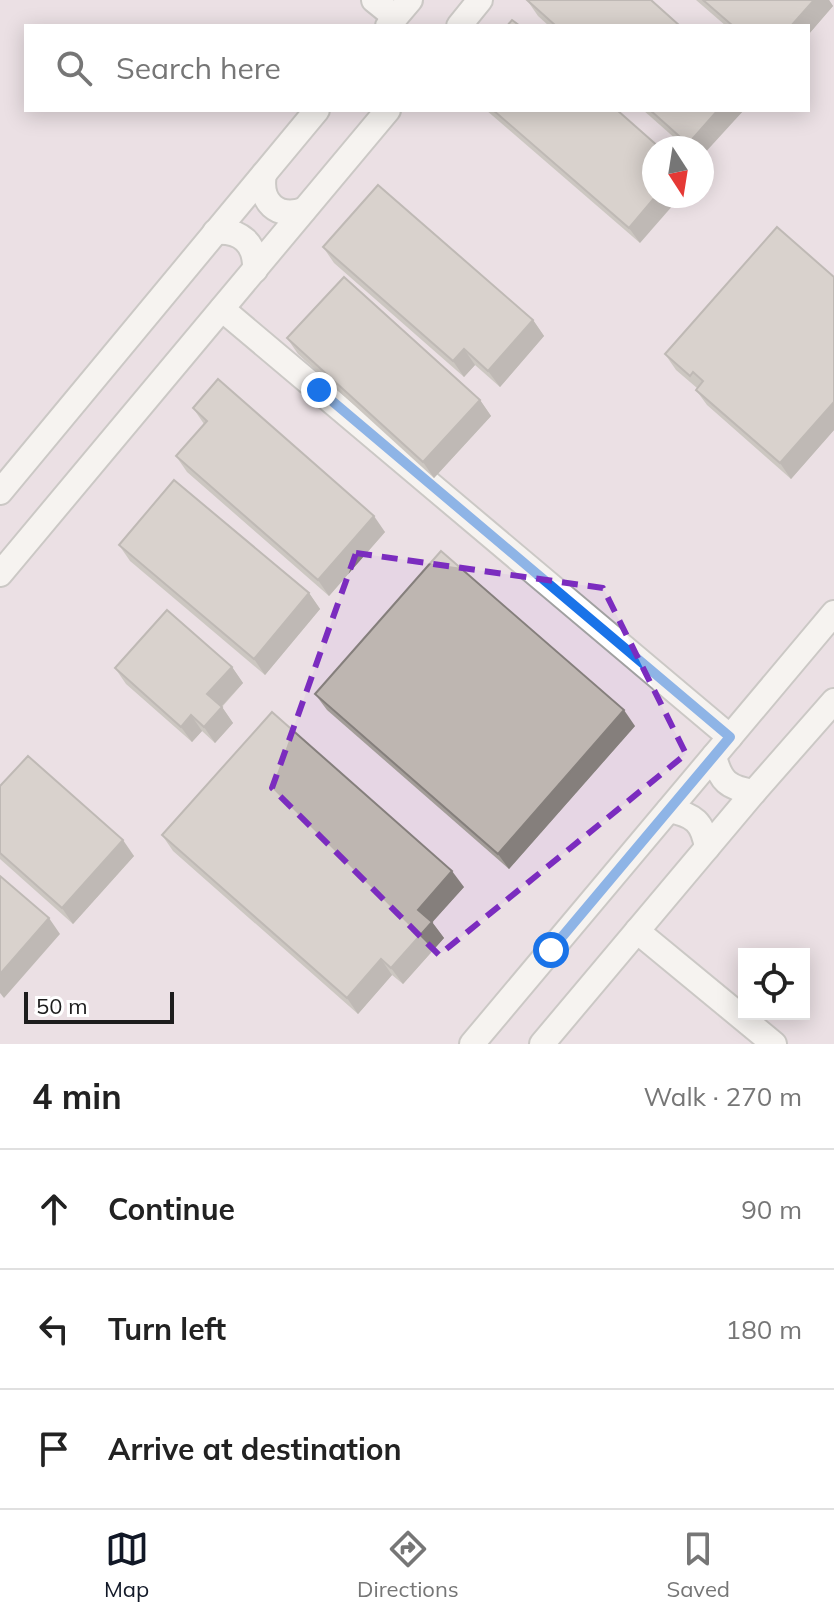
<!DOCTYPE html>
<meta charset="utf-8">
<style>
:root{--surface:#fff;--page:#f2f2f2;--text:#222;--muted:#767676;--line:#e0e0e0;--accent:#111827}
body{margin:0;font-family:Mulish,sans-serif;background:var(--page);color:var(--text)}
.controls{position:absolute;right:24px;bottom:24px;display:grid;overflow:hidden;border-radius:0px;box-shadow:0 4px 20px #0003}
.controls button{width:72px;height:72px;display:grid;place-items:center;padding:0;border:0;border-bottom:2px solid var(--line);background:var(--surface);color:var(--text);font:40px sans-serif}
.compass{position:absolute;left:642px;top:136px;width:72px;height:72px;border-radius:50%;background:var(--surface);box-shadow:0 4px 20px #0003;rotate:168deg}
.scale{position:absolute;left:24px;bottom:20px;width:150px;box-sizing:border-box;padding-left:8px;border:4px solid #1d1d1d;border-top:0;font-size:22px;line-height:28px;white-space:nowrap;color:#1d1d1d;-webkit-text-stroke:6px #fff;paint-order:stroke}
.stop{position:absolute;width:24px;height:24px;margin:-18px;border:6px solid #1a73e8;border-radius:50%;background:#fff}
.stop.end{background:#1a73e8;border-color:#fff;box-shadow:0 2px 8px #0008}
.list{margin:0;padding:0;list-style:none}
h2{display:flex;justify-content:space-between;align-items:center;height:104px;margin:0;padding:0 32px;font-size:34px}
h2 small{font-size:26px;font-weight:400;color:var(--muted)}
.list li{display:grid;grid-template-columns:52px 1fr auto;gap:24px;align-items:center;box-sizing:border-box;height:120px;padding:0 32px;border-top:2px solid var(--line)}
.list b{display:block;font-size:30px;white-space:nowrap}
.list em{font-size:26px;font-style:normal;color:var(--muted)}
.icon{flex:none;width:44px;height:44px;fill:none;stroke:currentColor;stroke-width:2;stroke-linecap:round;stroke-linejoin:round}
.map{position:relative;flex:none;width:834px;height:1044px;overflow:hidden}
.search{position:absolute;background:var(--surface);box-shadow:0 4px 20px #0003;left:24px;right:24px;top:24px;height:88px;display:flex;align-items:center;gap:20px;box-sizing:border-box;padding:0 28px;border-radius:0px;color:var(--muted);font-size:30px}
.sheet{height:464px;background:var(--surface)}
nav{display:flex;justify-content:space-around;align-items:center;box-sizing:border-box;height:112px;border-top:2px solid var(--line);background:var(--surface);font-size:22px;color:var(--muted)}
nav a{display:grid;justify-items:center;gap:4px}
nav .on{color:var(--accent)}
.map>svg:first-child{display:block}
.industrial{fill:#e6d6e4;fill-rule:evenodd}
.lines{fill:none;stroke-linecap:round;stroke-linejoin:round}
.minor-casing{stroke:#a1a1a1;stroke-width:28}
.minor{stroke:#fff;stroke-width:24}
.wall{fill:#a39d98}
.shaded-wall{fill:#857f7c}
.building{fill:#beb6b1;stroke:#857f7c;stroke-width:2}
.route{stroke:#1a73e8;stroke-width:10}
.marked{fill:none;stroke:#7b2cbf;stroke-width:6;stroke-dasharray:16 10;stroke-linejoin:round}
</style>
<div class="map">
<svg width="834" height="1044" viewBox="0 0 834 1044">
<rect width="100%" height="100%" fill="#eeeae4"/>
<path class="industrial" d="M0,0H834V1044H0ZM26,26H808V110H26ZM654,148H702V196H654ZM744,954H804V1014H744Z"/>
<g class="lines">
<g class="minor-casing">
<g id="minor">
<polyline points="374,0 395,17"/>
<polyline points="388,26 410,0"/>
<polyline points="459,26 480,0"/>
<path d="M264,174C259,202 277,219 304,210"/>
<path d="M215,232C241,230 256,243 255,270"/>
<polyline points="222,309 730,737"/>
<polyline points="0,492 317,110"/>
<polyline points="0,574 388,110"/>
<path d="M714,756C720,781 728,788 754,792"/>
<path d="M669,810C694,815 703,822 707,848"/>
<polyline points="637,931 774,1044"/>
<polyline points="472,1044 834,613"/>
<polyline points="542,1044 754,792 834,701"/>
</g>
</g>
<use href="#minor" class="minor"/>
</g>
<g class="wall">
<polygon points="527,0 680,26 549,26 538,16"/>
<polygon points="696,0 829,0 833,6 808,35 808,26 726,26"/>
<polygon points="486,110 617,110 640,243"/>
<polygon points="643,110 744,110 702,148 686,148"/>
<polygon points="323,247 533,320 544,336 500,387 475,365 464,377 334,263"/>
<polygon points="834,277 834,430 791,479 707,405 696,390 697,388 676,370 665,354"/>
<polygon points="287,338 480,400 491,416 434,478 298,354"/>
<polygon points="193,408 385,532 329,596 187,472 176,456 204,424"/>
<polygon points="119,545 309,593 320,609 265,675 130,561"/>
<polygon points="232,667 243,683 222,707 233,723 215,743 202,731 192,742 126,684 115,668"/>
<polygon points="315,694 635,726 509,869 327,710"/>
<polygon points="0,786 134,856 73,924 0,859"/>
<polygon points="162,835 464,887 432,922 444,938 403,984 392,975 358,1014 173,851"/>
</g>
<g class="shaded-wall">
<polygon points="814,0 829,0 833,6 808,35 808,26 791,26"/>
<polygon points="718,110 744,110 702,156 702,148 691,148 688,144"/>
<polygon points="656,196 681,196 640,243 629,228"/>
<polygon points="533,320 544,336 500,387 488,371"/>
<polygon points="464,349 475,365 464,377 453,361"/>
<polygon points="480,400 491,416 434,478 423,462"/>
<polygon points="834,402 834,430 791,479 780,463"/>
<polygon points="374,516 385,532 329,596 318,580"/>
<polygon points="309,593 320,609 265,675 254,659"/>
<polygon points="232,667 243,683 218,710 207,694"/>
<polygon points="222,707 233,723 215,743 204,727"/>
<polygon points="624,710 635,726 509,869 498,854"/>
<polygon points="191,715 202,731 192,742 181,727"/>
<polygon points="123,840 134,856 73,924 62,908"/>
<polygon points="452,871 464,887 429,926 418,910"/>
<polygon points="49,918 60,934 4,998 0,993 0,974"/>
<polygon points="432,922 444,938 403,984 391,968"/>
<polygon points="381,959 392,975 358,1014 347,998"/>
</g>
<g class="building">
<polygon points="527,0 651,0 680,26 556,26"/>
<polygon points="703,0 814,0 791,26 733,26"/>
<polygon points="512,20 520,26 507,26"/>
<polygon points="493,110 617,110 660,148 654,148 654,196 656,196 629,228"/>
<polygon points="650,110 718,110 688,144"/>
<polygon points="378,185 533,320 488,371 464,349 453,361 323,247"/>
<polygon points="777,227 834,277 834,402 780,463 696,390 703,381 693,372 690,376 665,354"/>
<polygon points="344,277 480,400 423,462 287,338"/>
<polygon points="218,379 374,516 318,580 176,456 207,421 193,408"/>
<polygon points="174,480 309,593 254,659 119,545"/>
<polygon points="441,551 624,710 498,854 315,694"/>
<polygon points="167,610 232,667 207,694 222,707 204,727 191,715 181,727 115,668"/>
<polygon points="272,712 452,871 418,910 432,922 391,968 381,959 347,998 162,835"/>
<polygon points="28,756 123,840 62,908 0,853 0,786"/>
<polygon points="0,876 49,918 0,974"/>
</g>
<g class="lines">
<polyline class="route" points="319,390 730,737 551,950"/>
</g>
<path d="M0 0H834V1044H0ZM356,553L603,588L686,754L439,955L272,788Z" fill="#eeeae4" fill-opacity=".55" fill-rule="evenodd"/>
<path class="marked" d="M356,553L603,588L686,754L439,955L272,788Z"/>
</svg>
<div class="controls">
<button><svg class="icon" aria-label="locate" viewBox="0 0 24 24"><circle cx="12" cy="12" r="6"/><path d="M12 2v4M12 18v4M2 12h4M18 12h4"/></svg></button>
</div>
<svg class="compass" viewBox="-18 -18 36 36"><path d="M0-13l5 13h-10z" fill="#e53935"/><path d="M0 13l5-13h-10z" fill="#767676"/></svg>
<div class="scale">50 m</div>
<div class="stop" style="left:551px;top:950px"></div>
<div class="stop end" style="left:319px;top:390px"></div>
<div class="search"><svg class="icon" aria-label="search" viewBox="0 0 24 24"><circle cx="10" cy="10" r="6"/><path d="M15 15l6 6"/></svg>Search here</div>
</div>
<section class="sheet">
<h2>4 min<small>Walk · 270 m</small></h2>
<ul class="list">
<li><svg class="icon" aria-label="ahead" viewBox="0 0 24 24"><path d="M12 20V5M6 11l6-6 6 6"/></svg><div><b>Continue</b></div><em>90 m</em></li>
<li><svg class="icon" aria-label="left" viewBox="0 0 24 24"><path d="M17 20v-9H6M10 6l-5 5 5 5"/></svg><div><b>Turn left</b></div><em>180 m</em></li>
<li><svg class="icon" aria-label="arrive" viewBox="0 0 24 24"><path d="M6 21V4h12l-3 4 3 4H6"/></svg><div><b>Arrive at destination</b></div></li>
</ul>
</section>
<nav>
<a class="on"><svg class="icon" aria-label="map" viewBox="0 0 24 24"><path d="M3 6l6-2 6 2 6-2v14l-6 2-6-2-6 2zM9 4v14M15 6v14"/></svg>Map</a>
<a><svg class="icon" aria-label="directions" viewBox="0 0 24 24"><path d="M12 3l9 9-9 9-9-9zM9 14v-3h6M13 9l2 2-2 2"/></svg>Directions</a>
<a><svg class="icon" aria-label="saved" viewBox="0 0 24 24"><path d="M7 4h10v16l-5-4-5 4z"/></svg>Saved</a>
</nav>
